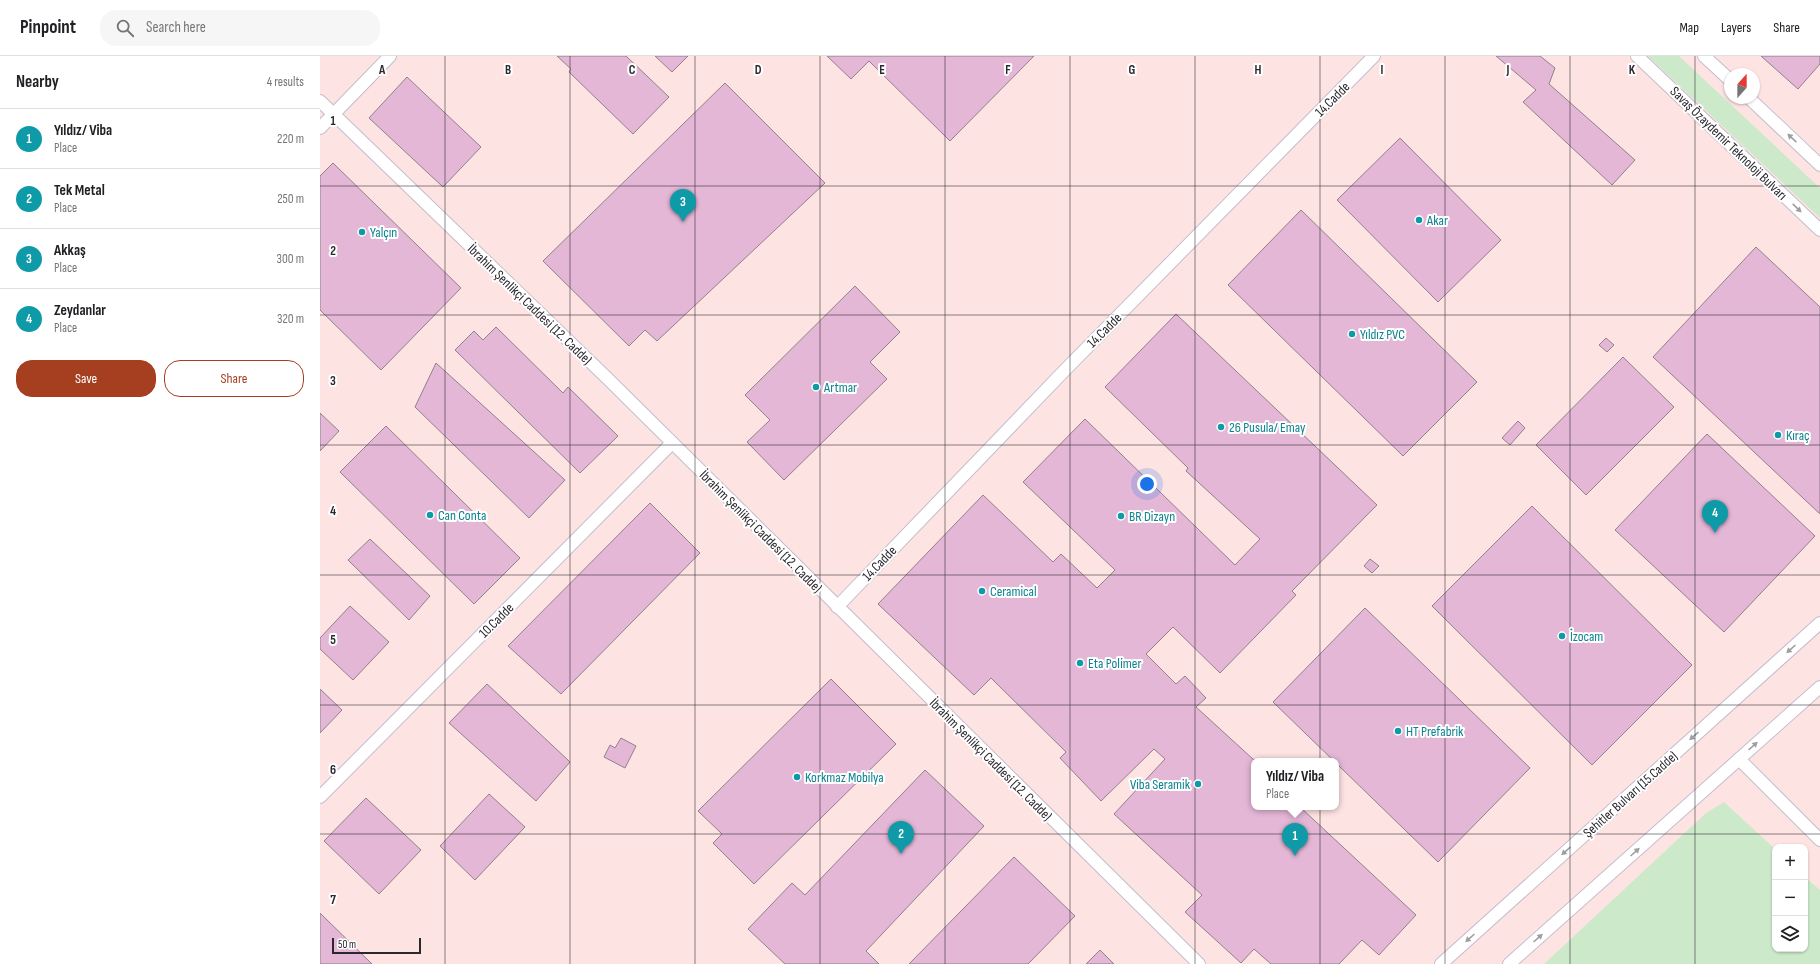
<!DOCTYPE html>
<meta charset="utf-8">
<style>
:root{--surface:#fff;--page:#f6f6f6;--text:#202124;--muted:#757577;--line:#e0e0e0;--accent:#a63e20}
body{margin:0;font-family:"Sofia Sans Condensed",sans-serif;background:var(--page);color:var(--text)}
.controls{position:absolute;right:12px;bottom:12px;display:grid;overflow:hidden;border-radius:8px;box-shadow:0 1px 3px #0004}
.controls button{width:36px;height:36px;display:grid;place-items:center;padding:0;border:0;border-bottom:1px solid var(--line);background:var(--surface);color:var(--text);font:20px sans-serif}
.compass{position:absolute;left:1404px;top:12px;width:36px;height:36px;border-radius:50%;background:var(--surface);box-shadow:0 1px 3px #0004;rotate:21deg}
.scale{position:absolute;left:12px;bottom:10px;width:89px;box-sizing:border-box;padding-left:4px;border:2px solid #2a272e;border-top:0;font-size:11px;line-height:14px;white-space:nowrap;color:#2a272e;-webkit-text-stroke:3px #fff;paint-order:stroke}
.you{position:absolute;left:827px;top:428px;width:14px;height:14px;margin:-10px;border:3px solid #fff;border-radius:50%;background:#1a73e8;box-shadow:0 0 0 6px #1a73e833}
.badge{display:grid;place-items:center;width:26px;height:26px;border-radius:50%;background:var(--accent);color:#fff;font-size:13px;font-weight:700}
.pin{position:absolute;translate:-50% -33px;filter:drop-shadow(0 1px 2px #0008)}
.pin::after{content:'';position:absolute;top:21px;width:14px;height:12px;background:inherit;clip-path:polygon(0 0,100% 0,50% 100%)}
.popup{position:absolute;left:931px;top:702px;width:88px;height:52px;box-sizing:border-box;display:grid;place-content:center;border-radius:8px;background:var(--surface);filter:drop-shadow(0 1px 3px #0005);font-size:13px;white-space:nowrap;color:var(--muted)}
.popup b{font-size:15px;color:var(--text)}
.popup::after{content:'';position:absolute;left:50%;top:100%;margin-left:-8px;border:8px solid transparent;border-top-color:var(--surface)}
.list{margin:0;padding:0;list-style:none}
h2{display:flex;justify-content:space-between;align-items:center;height:52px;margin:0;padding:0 16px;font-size:17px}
h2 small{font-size:13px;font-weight:400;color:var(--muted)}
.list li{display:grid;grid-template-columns:26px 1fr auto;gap:12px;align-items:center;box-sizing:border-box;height:60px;padding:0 16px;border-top:1px solid var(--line)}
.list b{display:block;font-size:15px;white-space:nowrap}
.list p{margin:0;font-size:13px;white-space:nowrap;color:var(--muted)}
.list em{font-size:13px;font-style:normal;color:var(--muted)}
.actions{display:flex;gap:8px;padding:12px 16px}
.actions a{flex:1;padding:9px 0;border:1px solid var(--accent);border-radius:16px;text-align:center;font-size:14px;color:var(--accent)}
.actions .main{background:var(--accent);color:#fff}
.icon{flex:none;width:22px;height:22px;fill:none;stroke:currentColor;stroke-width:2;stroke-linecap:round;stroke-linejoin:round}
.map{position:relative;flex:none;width:1500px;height:908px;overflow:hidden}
header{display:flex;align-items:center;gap:24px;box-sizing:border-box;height:56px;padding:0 20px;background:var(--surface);border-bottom:1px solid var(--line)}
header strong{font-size:19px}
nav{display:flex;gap:22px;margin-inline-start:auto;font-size:14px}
.search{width:280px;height:36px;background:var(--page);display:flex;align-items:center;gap:10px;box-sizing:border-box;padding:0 14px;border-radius:16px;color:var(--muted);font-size:15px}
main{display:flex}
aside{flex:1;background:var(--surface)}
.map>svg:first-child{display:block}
.industrial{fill:#fee3e3;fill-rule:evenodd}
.green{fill:#cce9ca}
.building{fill:#e4b7d7;stroke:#90818b}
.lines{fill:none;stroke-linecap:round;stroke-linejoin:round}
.minor-casing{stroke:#c3bdce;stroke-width:14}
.minor{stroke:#fff;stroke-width:12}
.oneway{fill:#9f9ea1}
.grid{fill:none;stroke:#2a272e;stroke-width:1;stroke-opacity:0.55}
.culture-dot{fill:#0f9aa8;stroke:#fff;stroke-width:1.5}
.labels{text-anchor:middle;stroke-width:4;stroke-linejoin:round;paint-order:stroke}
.street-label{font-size:14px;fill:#2a272e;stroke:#fff}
.culture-label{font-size:14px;fill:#0d838f;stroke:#fff;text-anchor:start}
.grid-label{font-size:13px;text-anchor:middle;font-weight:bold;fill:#2a272e;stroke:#fff;stroke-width:4;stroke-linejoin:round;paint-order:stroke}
</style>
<header>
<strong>Pinpoint</strong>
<div class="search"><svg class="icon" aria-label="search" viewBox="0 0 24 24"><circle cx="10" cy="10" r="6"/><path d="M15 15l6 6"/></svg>Search here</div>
<nav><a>Map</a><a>Layers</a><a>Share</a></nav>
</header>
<main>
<aside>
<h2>Nearby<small>4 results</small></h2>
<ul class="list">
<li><span class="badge" style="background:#0f9aa8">1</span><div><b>Yıldız/ Viba</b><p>Place</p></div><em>220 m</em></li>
<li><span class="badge" style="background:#0f9aa8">2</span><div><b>Tek Metal</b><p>Place</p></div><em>250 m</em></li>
<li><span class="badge" style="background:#0f9aa8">3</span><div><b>Akkaş</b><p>Place</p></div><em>300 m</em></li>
<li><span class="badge" style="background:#0f9aa8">4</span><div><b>Zeydanlar</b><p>Place</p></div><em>320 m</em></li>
</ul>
<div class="actions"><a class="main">Save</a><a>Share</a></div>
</aside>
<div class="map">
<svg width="1500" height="908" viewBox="0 0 1500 908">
<rect width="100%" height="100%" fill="#f6f2fd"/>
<path class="industrial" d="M0,0H1500V908H0ZM1410,18H1434V42H1410ZM934,705H1016V751H934ZM1455,791H1485V893H1455Z"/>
<g class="green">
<polygon points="1328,0 1359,0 1500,132 1500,162"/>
<polygon points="1404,746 1455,793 1455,893 1485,893 1485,821 1500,834 1500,908 1224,908 1386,757"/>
</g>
<g class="building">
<polygon points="237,0 306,0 349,41 313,78 249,16 251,13"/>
<polygon points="335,0 368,0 352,16"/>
<polygon points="507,0 714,0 630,85 549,5 531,23"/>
<polygon points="1176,0 1220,0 1235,12 1229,28 1315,104 1292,129 1203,46 1216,34"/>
<polygon points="1441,0 1500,0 1500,8 1478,33"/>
<polygon points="87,21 161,91 123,131 49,62"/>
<polygon points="405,27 505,127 337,285 325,274 309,290 223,205"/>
<polygon points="1080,82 1181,184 1118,246 1017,144"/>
<polygon points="13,107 141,232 61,314 0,254 0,120"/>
<polygon points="981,154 1157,326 1083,400 908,229"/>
<polygon points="1436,191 1500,251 1500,458 1333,301"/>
<polygon points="535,230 580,276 550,306 567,323 464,424 427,386 450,364 425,339"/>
<polygon points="856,258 1057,449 972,535 976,539 900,617 853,571 826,598 856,628 865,620 886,642 876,651 934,704 934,751 980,751 1096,859 1059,899 1042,884 1019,908 951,908 934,893 921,907 865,856 882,839 794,758 845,703 834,693 781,745 740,702 746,696 671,622 654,639 558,548 663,439 733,506 741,498 777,532 795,514 703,426 765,363 915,509 940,483 866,415 868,412 785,331"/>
<polygon points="176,271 243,337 248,331 298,380 260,417 135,294 154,275 163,284"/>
<polygon points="1286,282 1294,289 1287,296 1279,289"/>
<polygon points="1303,301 1354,351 1266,439 1216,389"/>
<polygon points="116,307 245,424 209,462 95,351"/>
<polygon points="0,357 19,375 0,395"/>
<polygon points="1198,365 1205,372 1190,389 1182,382"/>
<polygon points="66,370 200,502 154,548 20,416"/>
<polygon points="1387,378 1495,480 1404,576 1295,474"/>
<polygon points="330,447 380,497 241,638 188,590"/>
<polygon points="1212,450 1372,609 1272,709 1112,550"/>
<polygon points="50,483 110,540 89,564 28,504"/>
<polygon points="1050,503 1059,510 1052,517 1044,510"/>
<polygon points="30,550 69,586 33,624 0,593 0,582"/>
<polygon points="1045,552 1210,712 1118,806 953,646"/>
<polygon points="511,623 576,688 434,828 393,787 402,778 378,755"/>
<polygon points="167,628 250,706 216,745 129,667"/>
<polygon points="0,633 22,654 0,677"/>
<polygon points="301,682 316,690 305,712 284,701 290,689 295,692"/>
<polygon points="605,714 664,770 546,895 559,908 465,908 428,873 472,827 485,839"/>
<polygon points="169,738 205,771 155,824 120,790"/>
<polygon points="46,742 101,794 59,838 4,785"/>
<polygon points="694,801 755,860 708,908 589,908"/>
<polygon points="0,857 52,908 0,908"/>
<polygon points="780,894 794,908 766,908"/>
</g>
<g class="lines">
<g class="minor-casing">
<g id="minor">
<polyline points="1317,0 1500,174"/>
<polyline points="1384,0 1410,24"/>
<polyline points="1429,42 1500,109"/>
<polyline points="0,45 287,322 879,908"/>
<polyline points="0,72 70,0"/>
<polyline points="517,551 745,314 1054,0"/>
<polyline points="1419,703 1500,784"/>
<polyline points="0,741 352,387"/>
<polyline points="1121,908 1500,567"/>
<polyline points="1189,908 1500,631"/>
</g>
</g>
<use href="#minor" class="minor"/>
</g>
<defs><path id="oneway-solid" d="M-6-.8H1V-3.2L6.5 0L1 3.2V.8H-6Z"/></defs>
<g class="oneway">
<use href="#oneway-solid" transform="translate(1472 82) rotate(-137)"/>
<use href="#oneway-solid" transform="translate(1477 152) rotate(44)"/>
<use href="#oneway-solid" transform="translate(1471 593) rotate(138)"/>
<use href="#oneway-solid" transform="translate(1374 680) rotate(138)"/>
<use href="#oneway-solid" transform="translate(1433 690) rotate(-42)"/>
<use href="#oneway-solid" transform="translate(1246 795) rotate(138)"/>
<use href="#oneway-solid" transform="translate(1315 796) rotate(-42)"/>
<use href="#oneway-solid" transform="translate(1150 882) rotate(138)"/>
<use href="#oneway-solid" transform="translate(1218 882) rotate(-42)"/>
</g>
<path class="grid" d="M125,0V908M250,0V908M375,0V908M500,0V908M625,0V908M750,0V908M875,0V908M1000,0V908M1125,0V908M1250,0V908M1375,0V908M0,130H1500M0,259H1500M0,389H1500M0,519H1500M0,649H1500M0,778H1500"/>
<g class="culture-dot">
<circle cx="1099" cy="164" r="4"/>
<circle cx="42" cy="176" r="4"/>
<circle cx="1032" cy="278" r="4"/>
<circle cx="496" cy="331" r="4"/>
<circle cx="901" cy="371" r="4"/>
<circle cx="1458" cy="379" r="4"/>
<circle cx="110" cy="459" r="4"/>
<circle cx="801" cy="460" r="4"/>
<circle cx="662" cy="535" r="4"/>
<circle cx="1242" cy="580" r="4"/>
<circle cx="760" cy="607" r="4"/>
<circle cx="1078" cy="675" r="4"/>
<circle cx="477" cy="721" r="4"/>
<circle cx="878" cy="728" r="4"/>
</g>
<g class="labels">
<g class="street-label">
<text transform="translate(1012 43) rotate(-45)" y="5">14.Cadde</text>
<text transform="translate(1409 87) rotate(44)" y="5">Savaş Özaydemir Teknoloji Bulvarı</text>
<text transform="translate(210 248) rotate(44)" y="5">İbrahim Şenlikçi Caddesi (12. Cadde)</text>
<text transform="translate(784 274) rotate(-45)" y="5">14.Cadde</text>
<text transform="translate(441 475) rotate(45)" y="5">İbrahim Şenlikçi Caddesi (12. Cadde)</text>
<text transform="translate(559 507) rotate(-46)" y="5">14.Cadde</text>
<text transform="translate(176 564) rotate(-45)" y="5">10.Cadde</text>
<text transform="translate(671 703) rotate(45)" y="5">İbrahim Şenlikçi Caddesi (12. Cadde)</text>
<text transform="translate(1310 738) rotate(-42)" y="5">Şehitler Bulvarı (15.Cadde)</text>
</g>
<g class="culture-label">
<text x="1107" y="169">Akar</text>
<text x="50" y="181">Yalçın</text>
<text x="1040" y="283">Yıldız PVC</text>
<text x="504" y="336">Artmar</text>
<text x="909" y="376">26 Pusula/ Emay</text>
<text x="1466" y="384">Kıraç</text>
<text x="118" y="464">Can Conta</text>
<text x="809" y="465">BR Dizayn</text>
<text x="670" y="540">Ceramical</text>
<text x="1250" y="585">İzocam</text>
<text x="768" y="612">Eta Polimer</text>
<text x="1086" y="680">HT Prefabrik</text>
<text x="485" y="726">Korkmaz Mobilya</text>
<text x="870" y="733" text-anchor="end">Viba Seramik</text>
</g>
</g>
<g class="grid-label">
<text x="62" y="18">A</text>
<text x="188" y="18">B</text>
<text x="312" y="18">C</text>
<text x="438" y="18">D</text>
<text x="562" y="18">E</text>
<text x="688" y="18">F</text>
<text x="812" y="18">G</text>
<text x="938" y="18">H</text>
<text x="1062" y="18">I</text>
<text x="1188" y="18">J</text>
<text x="1312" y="18">K</text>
<text x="13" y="69">1</text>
<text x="13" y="199">2</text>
<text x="13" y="329">3</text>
<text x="13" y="459">4</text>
<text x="13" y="588">5</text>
<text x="13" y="718">6</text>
<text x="13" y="848">7</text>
</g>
</svg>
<div class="controls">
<button>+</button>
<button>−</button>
<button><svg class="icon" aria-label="layers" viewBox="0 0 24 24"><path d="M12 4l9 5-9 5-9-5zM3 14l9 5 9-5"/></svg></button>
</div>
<svg class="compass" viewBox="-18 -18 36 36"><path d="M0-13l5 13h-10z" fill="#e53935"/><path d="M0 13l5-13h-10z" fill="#757577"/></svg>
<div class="scale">50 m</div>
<div class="you"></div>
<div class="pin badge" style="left:975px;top:800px;background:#0f9aa8">1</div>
<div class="popup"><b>Yıldız/ Viba</b>Place</div>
<div class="pin badge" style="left:581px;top:798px;background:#0f9aa8">2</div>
<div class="pin badge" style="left:363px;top:166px;background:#0f9aa8">3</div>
<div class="pin badge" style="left:1395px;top:477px;background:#0f9aa8">4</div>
</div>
</main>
